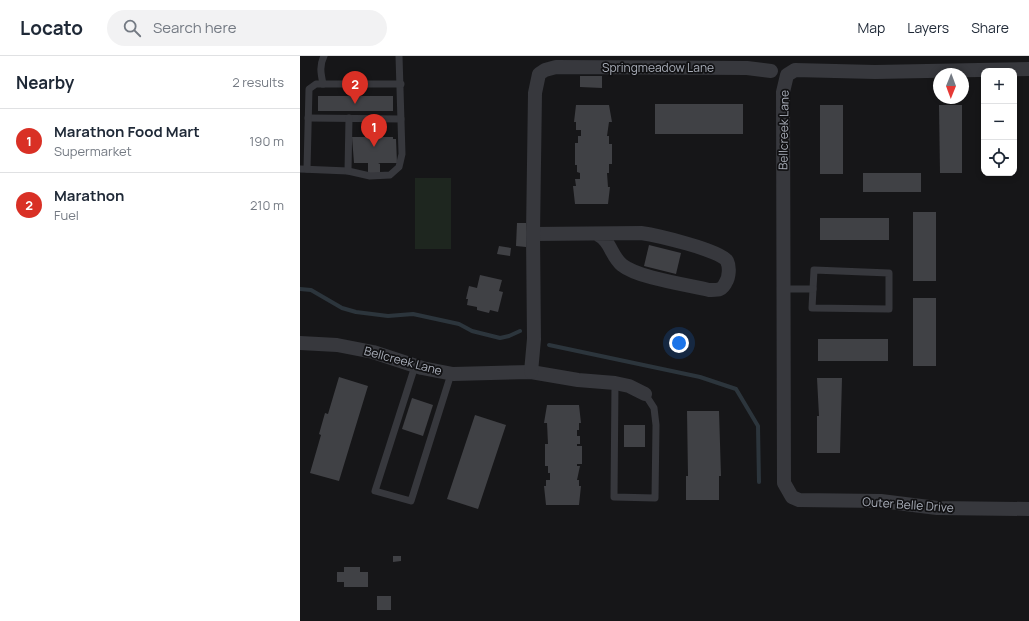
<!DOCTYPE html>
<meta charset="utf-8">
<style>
:root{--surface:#fff;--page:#f2f2f3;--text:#1f2937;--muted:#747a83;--line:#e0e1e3;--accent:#d93025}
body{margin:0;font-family:Manrope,sans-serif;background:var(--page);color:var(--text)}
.controls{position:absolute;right:12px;top:12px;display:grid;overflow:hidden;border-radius:8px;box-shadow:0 2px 6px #0003}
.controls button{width:36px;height:36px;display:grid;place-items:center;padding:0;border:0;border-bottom:1px solid var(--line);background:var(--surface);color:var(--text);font:20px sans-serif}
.compass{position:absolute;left:633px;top:12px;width:36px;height:36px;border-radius:50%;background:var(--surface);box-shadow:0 2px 6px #0003;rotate:181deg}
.you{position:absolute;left:379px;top:287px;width:14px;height:14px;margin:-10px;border:3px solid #fff;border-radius:50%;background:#1a73e8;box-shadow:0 0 0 6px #1a73e833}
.badge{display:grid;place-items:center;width:26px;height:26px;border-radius:50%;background:var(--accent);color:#fff;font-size:13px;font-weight:700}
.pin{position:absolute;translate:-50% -33px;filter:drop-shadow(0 1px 2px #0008)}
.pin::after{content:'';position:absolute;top:21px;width:14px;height:12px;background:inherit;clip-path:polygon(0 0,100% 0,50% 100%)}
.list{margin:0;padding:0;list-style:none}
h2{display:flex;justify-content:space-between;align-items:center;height:52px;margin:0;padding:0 16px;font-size:17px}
h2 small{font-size:13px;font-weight:400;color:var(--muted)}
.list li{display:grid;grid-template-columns:26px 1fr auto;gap:12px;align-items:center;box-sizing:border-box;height:64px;padding:0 16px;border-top:1px solid var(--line)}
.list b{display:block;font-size:15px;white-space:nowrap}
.list p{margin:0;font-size:13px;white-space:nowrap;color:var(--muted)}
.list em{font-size:13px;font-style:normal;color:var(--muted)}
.icon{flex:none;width:22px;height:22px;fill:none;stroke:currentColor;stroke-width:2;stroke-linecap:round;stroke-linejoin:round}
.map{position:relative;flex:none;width:729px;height:565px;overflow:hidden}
header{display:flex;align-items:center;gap:24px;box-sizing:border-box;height:56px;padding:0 20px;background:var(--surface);border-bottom:1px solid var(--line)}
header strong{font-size:19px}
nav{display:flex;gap:22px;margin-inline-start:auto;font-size:14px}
.search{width:280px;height:36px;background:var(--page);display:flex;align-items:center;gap:10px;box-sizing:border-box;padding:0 14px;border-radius:22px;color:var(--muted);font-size:15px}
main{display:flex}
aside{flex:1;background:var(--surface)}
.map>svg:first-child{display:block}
.green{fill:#1e261f}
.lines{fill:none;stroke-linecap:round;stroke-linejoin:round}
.stream{stroke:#2c353c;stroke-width:4}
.building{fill:#404145}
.lane{stroke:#37383d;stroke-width:7}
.street{stroke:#37383d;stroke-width:14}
.labels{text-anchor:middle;stroke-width:3.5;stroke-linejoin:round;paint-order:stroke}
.street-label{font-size:12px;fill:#a8adb8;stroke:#111113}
</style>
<header>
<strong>Locato</strong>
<div class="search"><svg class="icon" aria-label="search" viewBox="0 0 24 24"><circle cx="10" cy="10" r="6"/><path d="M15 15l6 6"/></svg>Search here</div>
<nav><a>Map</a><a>Layers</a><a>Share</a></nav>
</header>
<main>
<aside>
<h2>Nearby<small>2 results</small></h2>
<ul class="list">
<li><span class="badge">1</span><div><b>Marathon Food Mart</b><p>Supermarket</p></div><em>190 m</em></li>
<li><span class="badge">2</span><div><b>Marathon</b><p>Fuel</p></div><em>210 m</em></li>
</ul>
</aside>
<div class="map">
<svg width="729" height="565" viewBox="0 0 729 565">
<rect width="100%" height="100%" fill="#161618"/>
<rect class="green" x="115" y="122" width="36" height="71"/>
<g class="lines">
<g class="stream">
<polyline points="0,233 11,234 42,252 56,256 88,260 113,258 159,268 172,275 200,282 209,280 220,275"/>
<polyline points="249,289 400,321 436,333 458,370 459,426"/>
</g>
</g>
<g class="building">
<polygon points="280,20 302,20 302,32 280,31"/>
<rect x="18" y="40" width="75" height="15"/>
<rect x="355" y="48" width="88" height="30"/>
<polygon points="276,49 309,49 312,66 309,66 307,80 309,80 309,88 312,88 312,108 309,108 309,117 307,117 308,131 310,131 308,148 275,148 273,130 276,130 275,123 280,123 280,117 277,116 277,109 275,109 275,87 278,87 278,80 281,80 281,74 276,74 276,66 274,66"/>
<rect x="520" y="49" width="23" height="69"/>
<polygon points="639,49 662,49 662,117 640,117"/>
<polygon points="52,81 93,81 93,83 96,83 97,107 78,107 80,108 80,118 68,118 68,107 54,107"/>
<rect x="563" y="117" width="58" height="19"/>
<rect x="613" y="156" width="23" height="69"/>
<rect x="520" y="162" width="69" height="22"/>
<polygon points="217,167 226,167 226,191 216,190"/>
<polygon points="349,189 381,197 376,218 344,210"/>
<polygon points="199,190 211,192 210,200 197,198"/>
<polygon points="180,219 202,224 199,235 203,236 198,256 190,254 189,257 177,254 177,251 167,249 168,243 166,243 169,230 177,232"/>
<rect x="613" y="242" width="23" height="68"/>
<rect x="518" y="283" width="70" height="22"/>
<polygon points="39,321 68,330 39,425 10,417 21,379 19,378 25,357 28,358"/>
<polygon points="517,322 542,322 540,397 517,397 517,360 519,360"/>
<polygon points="112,342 133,349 123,380 102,373"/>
<polygon points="247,349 279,349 281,367 279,367 279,374 277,374 277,380 280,380 280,388 277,388 277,390 282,390 282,408 277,408 277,410 280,410 277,424 279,424 279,430 281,430 279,449 246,449 244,430 246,430 246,424 250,424 250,417 248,417 248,410 245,410 245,388 248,388 247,367 244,367"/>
<polygon points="387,355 419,355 421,420 419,420 419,444 386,444 386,420 388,420"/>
<polygon points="175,359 206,369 178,453 147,443"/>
<rect x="324" y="369" width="21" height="22"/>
<polygon points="93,500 101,500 101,505 93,506"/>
<polygon points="44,511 60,511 60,516 68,516 68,531 44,531 44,526 37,526 37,516 44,516"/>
<rect x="77" y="540" width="14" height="14"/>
</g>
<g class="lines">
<g class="lane">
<path d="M23,28C21,18 19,10 24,0"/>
<polyline points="8,62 101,63"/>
<polyline points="0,113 48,115 70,120 90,119 99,111 102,98 99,0"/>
<polyline points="7,113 9,33 16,28 101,28"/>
<polyline points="48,115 49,62"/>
<polygon points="514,214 589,217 589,253 512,252"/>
<polyline points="484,233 513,233"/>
<polyline points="115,310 75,435 111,445 151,318"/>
<polyline points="315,327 314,441 355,442 356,369 354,352 345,338"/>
</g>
<g class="street">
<polyline points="729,13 575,16 495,14 487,19 483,36 484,427 492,441 499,444 581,445 637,452 729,453"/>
<path d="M233,178L341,177C355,179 421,194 427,205C430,211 429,221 426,226C422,235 417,234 409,234C388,229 338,222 322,209C311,200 311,185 297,178"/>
<polyline points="0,287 37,289 73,296 122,312 153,318 231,316 278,324 315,327 329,330 345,338"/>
<polyline points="231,316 234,283 233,178 235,37 239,18 245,14 256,11 447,12 471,15"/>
</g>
</g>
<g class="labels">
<g class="street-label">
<text x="358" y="16">Springmeadow Lane</text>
<text transform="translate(484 74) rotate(-89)" y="4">Bellcreek Lane</text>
<text transform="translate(103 305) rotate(15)" y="4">Bellcreek Lane</text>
<text transform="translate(608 449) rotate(4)" y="4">Outer Belle Drive</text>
</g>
</g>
</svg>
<div class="controls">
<button>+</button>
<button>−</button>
<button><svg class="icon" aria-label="locate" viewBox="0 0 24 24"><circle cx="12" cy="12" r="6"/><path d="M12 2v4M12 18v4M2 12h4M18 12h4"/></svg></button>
</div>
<svg class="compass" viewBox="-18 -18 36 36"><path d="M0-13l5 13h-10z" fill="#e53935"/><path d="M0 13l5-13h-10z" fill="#747a83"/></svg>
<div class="you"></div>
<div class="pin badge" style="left:74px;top:91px">1</div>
<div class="pin badge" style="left:55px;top:48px">2</div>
</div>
</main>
